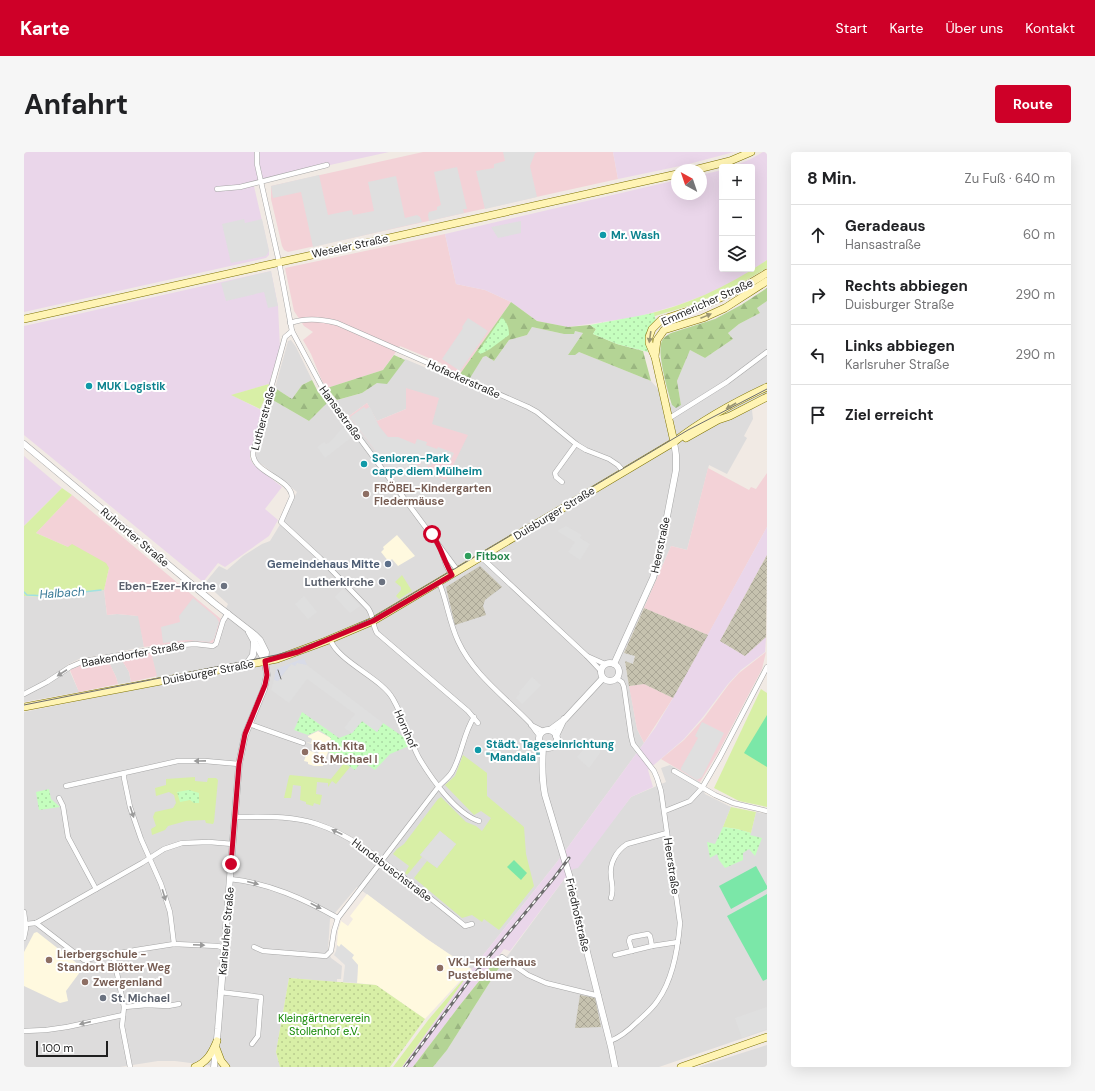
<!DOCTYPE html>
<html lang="de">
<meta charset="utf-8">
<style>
:root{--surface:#fff;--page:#f6f6f6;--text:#202124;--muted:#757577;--line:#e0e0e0;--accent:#ce0028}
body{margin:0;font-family:"DM Sans",sans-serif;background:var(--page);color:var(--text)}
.controls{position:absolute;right:12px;top:12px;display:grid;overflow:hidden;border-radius:4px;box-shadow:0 4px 16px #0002}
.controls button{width:36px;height:36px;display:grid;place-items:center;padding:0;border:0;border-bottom:1px solid var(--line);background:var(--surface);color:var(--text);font:20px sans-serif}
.compass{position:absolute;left:647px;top:12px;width:36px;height:36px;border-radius:50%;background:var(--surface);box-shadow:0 4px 16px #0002;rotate:320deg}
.scale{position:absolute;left:12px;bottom:10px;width:72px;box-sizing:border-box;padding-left:4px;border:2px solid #1f1f1f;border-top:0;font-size:11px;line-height:14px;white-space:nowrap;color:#1f1f1f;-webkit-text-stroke:3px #fff;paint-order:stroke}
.stop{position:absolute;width:12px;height:12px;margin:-9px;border:3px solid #ce0028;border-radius:50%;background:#fff}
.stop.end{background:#ce0028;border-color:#fff;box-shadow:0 1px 4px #0008}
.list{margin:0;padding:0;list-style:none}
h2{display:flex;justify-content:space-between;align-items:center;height:52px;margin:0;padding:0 16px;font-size:17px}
h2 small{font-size:13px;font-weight:400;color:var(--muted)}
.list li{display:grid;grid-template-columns:26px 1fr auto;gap:12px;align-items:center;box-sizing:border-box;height:60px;padding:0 16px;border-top:1px solid var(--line)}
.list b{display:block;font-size:15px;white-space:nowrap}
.list p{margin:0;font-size:13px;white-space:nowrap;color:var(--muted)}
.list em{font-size:13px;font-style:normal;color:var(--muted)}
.icon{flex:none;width:22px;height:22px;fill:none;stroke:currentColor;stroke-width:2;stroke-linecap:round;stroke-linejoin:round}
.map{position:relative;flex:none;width:743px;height:915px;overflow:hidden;border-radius:4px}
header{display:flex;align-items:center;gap:24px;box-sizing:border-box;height:56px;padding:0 20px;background:var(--accent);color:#fff}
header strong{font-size:19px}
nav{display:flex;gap:22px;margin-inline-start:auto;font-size:14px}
.intro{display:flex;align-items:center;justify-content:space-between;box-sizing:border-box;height:96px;padding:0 24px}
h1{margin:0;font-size:28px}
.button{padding:10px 18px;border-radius:4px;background:var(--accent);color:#fff;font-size:14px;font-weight:700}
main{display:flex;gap:24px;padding:0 24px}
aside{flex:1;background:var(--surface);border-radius:4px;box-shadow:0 4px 16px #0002}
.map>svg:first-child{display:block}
.residential{fill:#dddcdc;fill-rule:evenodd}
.commercial{fill:#f3d2d7}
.industrial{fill:#ead6ea}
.education{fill:#fff9df}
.construction{fill:url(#construction-cross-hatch)}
.grass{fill:#d8efa6}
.forest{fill:url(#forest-firs)}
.park{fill:url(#park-dots)}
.garden{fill:url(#garden-dots)}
.pitch{fill:#7be7a8}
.parking{fill:#dfdfdf}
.plaza{fill:#d8dbe7}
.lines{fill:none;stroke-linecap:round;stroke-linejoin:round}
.stream{stroke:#a1e0e2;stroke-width:1.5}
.minor-casing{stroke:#a6a6a6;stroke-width:5.5}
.tertiary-casing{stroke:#a6a6a6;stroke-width:7}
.secondary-casing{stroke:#7c7100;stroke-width:8}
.minor{stroke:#fff;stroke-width:4.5}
.tertiary{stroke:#fff;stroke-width:6}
.secondary{stroke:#fff4b4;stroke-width:7}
.tram{stroke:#6d6d6d;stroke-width:1}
.rail-casing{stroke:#6d6d6d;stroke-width:3}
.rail{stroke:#fff;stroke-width:1.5;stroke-dasharray:4.5;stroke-linecap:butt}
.oneway{fill:#9a9471}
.oneway2{fill:#9a9a9a}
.route{stroke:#ce0028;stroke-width:5}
.culture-dot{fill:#0f9aa8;stroke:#fff;stroke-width:1.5}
.education-dot{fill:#8d6e63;stroke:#fff;stroke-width:1.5}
.leisure-dot{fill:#2e9e5b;stroke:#fff;stroke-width:1.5}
.service-dot{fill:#5c6f8a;stroke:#fff;stroke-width:1.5}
.worship-dot{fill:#6b7280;stroke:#fff;stroke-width:1.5}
.labels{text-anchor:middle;stroke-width:4;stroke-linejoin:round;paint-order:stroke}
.culture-label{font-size:11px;font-weight:bold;fill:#0d838f;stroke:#fff;text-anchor:start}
.street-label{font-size:11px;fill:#1f1f1f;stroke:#fff}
.education-label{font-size:11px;font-weight:bold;fill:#785e54;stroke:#fff;text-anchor:start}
.leisure-label{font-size:11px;font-weight:bold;fill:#27864d;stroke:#fff;text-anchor:start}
.service-label{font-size:11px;font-weight:bold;fill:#4e5e75;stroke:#fff;text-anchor:end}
.worship-label{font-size:11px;font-weight:bold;fill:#5b616d;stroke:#fff;text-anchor:end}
.park-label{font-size:11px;fill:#118802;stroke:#fff}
.water-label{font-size:12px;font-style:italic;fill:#387a97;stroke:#fff}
</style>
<header>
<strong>Karte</strong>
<nav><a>Start</a><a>Karte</a><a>Über uns</a><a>Kontakt</a></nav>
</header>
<div class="intro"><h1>Anfahrt</h1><a class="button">Route</a></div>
<main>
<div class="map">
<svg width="743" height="915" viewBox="0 0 743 915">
<defs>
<pattern id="construction-cross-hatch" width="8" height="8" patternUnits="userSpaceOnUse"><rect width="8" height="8" fill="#c6c2af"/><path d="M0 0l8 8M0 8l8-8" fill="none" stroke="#aaa696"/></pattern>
<pattern id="forest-firs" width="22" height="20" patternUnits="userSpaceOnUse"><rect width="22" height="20" fill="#b4d495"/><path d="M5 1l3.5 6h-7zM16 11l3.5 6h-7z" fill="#9ab680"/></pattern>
<pattern id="park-dots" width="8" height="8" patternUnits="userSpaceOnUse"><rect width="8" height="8" fill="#c5febe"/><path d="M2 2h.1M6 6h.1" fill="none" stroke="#a9d9a3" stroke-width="1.8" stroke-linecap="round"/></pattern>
<pattern id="garden-dots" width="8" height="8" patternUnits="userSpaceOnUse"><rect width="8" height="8" fill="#d8efa6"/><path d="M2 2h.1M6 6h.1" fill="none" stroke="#b9cc8e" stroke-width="1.8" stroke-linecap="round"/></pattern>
</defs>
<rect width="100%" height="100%" fill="#f1eae4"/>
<g class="residential">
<path d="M743,149V246L728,258L729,267L720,284L723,286L703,322L685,313L663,398L647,394L600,501L611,503L609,512L601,510L613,577L620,591L533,710L448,817L403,787L333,735L306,767L304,798L307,806L318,814L317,827H313V830L265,826L252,900L256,915H197L151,909H134L96,915H0V560L134,533L127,500L170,489L189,491L197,467L204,452L181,431L195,414L203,418L219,404L238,392L246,389L260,366L273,340L236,311L232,307V302L247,247L285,269L303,251L338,241L353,231L381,207L431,228L436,222L446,225L459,205L462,204L470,209L485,188L503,183L508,175L540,182L551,179L559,181L544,203L555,200L627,229L648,253L652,255L657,253L653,229L666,198L681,206L709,187L704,181L715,172L736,161L733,156ZM382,236L408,272L422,328L406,322L408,318L389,311L372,325L325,264L343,251L353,269L382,257Z"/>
<polygon points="267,188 272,195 288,228 278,233 268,247 251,236 264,189"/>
<polygon points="80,438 83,463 93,462 115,464 120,495 93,500 105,520 107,530 94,532 92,525 81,502 55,507 43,513 55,540 0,550 0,444 22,445"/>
<polygon points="646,613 676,630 681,642 707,655 699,675 727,681 732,660 743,662 743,878 635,915 409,915 423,898 478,811 541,726 583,676 607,645 642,630 637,616"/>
<polygon points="743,893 743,915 675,915 677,914"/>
</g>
<g class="commercial">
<polygon points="399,0 589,0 594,27 264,100 260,98 258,94 247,47 247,34"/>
<polygon points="421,82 432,132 461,138 487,150 436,222 419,214 417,211 376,194 359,218 303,236 298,229 287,202 279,188 289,180 280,174 270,159 261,116"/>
<polygon points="382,236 415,246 408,272 444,283 422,328 406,322 407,318 389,311 371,325 325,264 343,251 353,269 382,257"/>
<polygon points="684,316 725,338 727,335 732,337 743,321 743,375 684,483 620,456 647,394 663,398"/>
<polygon points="48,343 197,467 189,491 170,489 120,495 114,464 93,462 83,463 80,438 85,416 44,395 12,381"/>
<polygon points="127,500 133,524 107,530 105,520 96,505"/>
<polygon points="742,500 738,517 695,599 676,630 637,607 660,588 680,566 705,532 715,521"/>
<polygon points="84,508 92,525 94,532 55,540 46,518 60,512"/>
<polygon points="620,532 649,546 620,591 613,577 605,534"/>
</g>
<g class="industrial">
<polygon points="0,0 365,0 229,30 245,99 245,103 242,106 0,160"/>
<polygon points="589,0 710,0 661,13 594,27"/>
<polygon points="739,0 743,0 743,108 719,125 686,141 654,153 613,165 544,175 513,169 487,150 461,138 432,132 421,82 653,28 653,42 677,42 677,23 698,18 698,117 728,117 728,15 707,15 727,7"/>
<polygon points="247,119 254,154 256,196 245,232 208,243 239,259 226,301 226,306 229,312 258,335 241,357 254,368 245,384 201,415 194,411 179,430 0,283 0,174"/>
<polygon points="0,304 38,336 0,374"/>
<polygon points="743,375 743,403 696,489 721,504 742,485 741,500 717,518 704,532 679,565 660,587 624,618 629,635 607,645 554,716 549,717 541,726 486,799 480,797 436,853 389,915 378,915 448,817 533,710 631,576 649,546"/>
</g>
<g class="education">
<polygon points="373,383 391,404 374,414 368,407 365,410 357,400 360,397 359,395"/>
<polygon points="294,579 307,586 304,600 299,614 290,614 284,612 284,610 280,609 284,598 294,602 296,595 282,590 287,591 288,587 284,585 284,584"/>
<polygon points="343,742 403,787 447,817 401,867 352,833 333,831 334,813 313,793 314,779 317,769 324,774 329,767 326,764"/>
<polygon points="13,780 59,816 42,839 44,849 36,851 0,834 0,800 10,781"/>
</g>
<g class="construction">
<polygon points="743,403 742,485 721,504 696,489"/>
<polygon points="456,414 478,435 461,448 459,454 462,463 431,473 422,435"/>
<polygon points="620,456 684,483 649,546 620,532 605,534 601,509 609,512 611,504 600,501"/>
<polygon points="556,843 571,846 577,875 551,876"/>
</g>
<g class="grass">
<path d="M743,108V116L709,136L668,153L631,164L626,167L617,164C663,153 704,135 743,108Z"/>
<polygon points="245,232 242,245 236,257 207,243"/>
<polygon points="38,336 48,343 12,381 44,395 48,392 82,411 85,416 80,438 22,445 0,444 0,374"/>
<polygon points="378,423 388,439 375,447 372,444 377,438 377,435 371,430"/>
<polygon points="737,537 743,541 743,655 715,649 690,636"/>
<polygon points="439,603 463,621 463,644 500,675 502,702 510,734 475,778 460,767 458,770 448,763 438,766 390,726 403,709 413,716 432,692 416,679 396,703 398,705 383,723 381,721 385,714 369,702 373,697 380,692 414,647 417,645 442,670 452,674 458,679 467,666 457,659 450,663 421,633 431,624"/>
<polygon points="320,611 326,615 312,632 308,629 304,635 304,631 293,630 292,642 298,643 296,653 290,651 289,654 282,652 282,650 276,648 277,634 269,633 267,646 260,646 265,624 266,623 307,627"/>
<polygon points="171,625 171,629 183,630 184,626 192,626 194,628 190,670 189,672 182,671 181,668 162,669 144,674 141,678 128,683 127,677 132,674 129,665 131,660 149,656 152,651 150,643 145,640 132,644 131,636 142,633 142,627"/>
<polygon points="707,655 732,660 727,681 713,677 699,675"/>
<polygon points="448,817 378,915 369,915 405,867"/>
</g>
<g class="forest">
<path d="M743,136V149L733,156L736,161L715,172L704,181L709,187L681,206L666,198L653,229L657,253L652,256L648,253C644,240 634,205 637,192C638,186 642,184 647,181L691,167L717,153Z"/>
<polygon points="487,150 513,169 544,175 566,173 572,177 569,182 593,192 619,199 627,229 555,200 551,203 544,203 559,181 551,179 550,182 540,182 508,175 503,183 485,188 470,209 462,204 459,205 446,226 436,222"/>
<polygon points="370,203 381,208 363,232 353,231 338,241 313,248 303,236 359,218"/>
<polygon points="288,228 294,240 303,251 285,269 247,247 251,236 268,247 278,233"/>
<polygon points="471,809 478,811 423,898 409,915 389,915 436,853"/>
</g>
<g class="park">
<path d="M630,161L632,169C622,177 622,188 624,200L593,192L569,182L572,177L566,173Z"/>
<path d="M478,165C483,171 485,175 485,183L466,197L457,202L454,200Z"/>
<polygon points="278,560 315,586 328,581 338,569 353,580 359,571 381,586 385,594 366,602 351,618 338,609 331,618 305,600 307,586 295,578 284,583 270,578"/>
<polygon points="25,637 27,647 36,655 15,658 12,640"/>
<polygon points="165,638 175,641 175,651 170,651 166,648 156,650 153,640"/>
<polygon points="699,675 713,677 727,681 726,683 738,686 731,704 725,697 719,701 719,708 701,716 695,708 693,702 686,706 683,690 691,692"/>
</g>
<polygon class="garden" points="265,826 352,833 401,867 366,915 256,915 252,900"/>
<g class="pitch">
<polygon points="743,563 743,615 720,601"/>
<polygon points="490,708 503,721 497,728 483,715"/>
<polygon points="732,714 743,734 743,737 707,757 695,734"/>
<polygon points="743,742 743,827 739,829 703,764"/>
</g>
<g class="parking">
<polygon points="479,0 514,0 511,1 506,14 513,45 461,57 452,19 470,16 470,12 481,9"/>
<polygon points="433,15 443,57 439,57 440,61 405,69 404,63 405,60 413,58 413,55 417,53 410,20"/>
<polygon points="295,23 304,63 328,58 329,63 350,59 344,30 372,24 381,66 393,63 396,65 398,70 289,95 277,40 249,46 247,34"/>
<polygon points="220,67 221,71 238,67 245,99 242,104 207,111 198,72"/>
<polygon points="497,69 497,81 474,86 467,75"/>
<polygon points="247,119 254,154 244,156 240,140 202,149 197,131"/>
<polygon points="444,166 464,179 436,219 418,207 439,176 438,175"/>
<polygon points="340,255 342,257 345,255 347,257 355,274 364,285 374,285 391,292 393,287 403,290 402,293 413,297 414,295 430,301 425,312 410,306 407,314 404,313 403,316 396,314 397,310 393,309 371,325 326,265"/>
<polygon points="320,274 328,285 301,306 293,295 300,290 302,292 305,291"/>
<polygon points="542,374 558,383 556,386 566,392 556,408 544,400 551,390 533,379"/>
<polygon points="319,437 336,454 326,461 311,445"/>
<polygon points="280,444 293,460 284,467 271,452"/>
<polygon points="169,446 192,465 195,470 190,487 185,490 163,488 139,491 137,475 156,470 155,464"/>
<polygon points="273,511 283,513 359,571 353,580 338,569 328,581 320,576 331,562 283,527 265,551 247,538 250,528 254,529 267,512"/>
<polygon points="508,525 517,533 498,552 492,546 496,541 495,540"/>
<polygon points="678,570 700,581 678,625 673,628 657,618 657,616 674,586 671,584"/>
<polygon points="558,586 564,586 575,595 576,597 576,601 565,616 553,605 559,598 554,593 554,591"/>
<polygon points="416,679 432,692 413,716 396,703"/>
<polygon points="317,792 330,803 328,806 334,813 333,831 319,830 321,813 310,803 312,799 313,793 315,795"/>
<polygon points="743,855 743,877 718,886 711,866"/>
</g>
<polygon class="plaza" points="280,506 283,513 273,511 271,514 267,512 254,529 250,528 252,517"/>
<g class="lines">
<polyline class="stream" points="0,440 3,443 24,444 77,438"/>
<g class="minor-casing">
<g id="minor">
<polyline points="233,0 233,12 255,110 268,179 299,237 434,419"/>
<polyline points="193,37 216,35 303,13"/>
<path d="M266,171C280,166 298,167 313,171L504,255L513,260L552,292L562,298L585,307L594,313L599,319"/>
<path d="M268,179L261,185L229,301C228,321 267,326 268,345L257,370L296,406L344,456C350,464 348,473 353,481L444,559L454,571"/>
<polyline points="644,267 703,230 743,200"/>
<polyline points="538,330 532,325 531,321 552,292"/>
<polyline points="417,397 422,413 427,423"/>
<polyline points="457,405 563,504 577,519"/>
<path d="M415,430C423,449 425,470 434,489C449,522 481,545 506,571C509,575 512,580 515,583"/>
<path d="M306,487C314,510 358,526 369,547C380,566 385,587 395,606C407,626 432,662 455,669"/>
<polyline points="563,504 581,512"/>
<polyline points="0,542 23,530 46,515 60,509 157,493 171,492 189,494 192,492 199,469 204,461"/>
<polyline points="225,572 279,591"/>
<polyline points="507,573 519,579"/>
<polyline points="650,619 691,643 709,651 743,659"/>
<polyline points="100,622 100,626 106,655 117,687 137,732 146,760 150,792"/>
<polyline points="42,634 154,609 181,609 215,612"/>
<polyline points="35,646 39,654 44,685 72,737"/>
<polyline points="641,659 666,649 678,636 696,605 743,515"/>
<path d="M211,665C238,665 267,663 293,672C324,682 351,703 376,723C398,739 420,757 441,774L448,772"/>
<path d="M206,727C245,731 280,747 314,766"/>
<path d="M587,746C590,738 588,733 587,725C585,712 592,699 603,692L643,681"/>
<polyline points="0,760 2,776 0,786"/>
<polyline points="12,771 60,808 112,798 150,792 194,794 200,796"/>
<polyline points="2,772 12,771 118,711 140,697 158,691 185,690 209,692"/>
<path d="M230,795L239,799L302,804L307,799L310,779L314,766L415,634C419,630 425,625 428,620C438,603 439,582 450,565"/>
<polyline points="608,799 605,789 606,786 608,785 624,782 626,784 628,794"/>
<polyline points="89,802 100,855 98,874 106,915"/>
<polyline points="591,803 628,794 654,790"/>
<polyline points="478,805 504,823 522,831 575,844"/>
<polyline points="196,840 237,845 234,884 228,892"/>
<polyline points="100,855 123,853 144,854 155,852"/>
<polyline points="0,879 22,878 43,875 99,863"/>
<path d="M586,889C597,885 605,878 613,870C621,863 629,856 634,848C649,827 654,796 656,771L637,639L633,626L630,619L609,592L607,584L600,535L598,530L592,526"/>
</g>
</g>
<g class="tertiary-casing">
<g id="tertiary">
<polyline points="0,292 190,451 231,483 236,488 242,500 241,509 243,523 240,537 221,583 215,612 194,877 190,915"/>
<polyline points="225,480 241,509"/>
<circle cx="586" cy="520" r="9"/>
<polyline points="590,512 629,426 636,401 652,318 652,303 650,290"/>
<polyline points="222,513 229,503 230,490"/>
<circle cx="524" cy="587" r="9"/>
<polyline points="526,578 541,567 579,526"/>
<polyline points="532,584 540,567"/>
<path d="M519,595C518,611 518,628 521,643L546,726L553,760L587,895L591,915"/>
</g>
</g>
<g class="secondary-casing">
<g id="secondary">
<polyline points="670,18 706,9 727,0"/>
<polyline points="0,167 653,22"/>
<polyline points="631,204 633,188 640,178 679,166 701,156 743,129"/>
<polyline points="662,286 694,268 706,264 743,245"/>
<polyline points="650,290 631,205 625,191 625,185 628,177 637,168 676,155 718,136 743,121"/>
<path d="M0,555L253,507L302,489L349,469L376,453L650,290C678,268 711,250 743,235"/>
<polyline points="192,896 197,909 202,915"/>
<path d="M171,915C183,910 188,901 193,889"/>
<polyline points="657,915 743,885"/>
</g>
</g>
<use href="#minor" class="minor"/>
<use href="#tertiary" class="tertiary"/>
<use href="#secondary" class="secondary"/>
<g class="tram">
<polyline points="254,518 257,527"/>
<path d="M0,553L252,503C285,495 317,480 348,466L664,278L743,237"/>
</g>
<g class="rail-casing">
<polyline id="rail" points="381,915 444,830 530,726 545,706"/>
</g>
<use href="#rail" class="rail"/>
</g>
<defs><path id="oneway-solid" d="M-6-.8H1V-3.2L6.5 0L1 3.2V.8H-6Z"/></defs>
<g class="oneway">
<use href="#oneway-solid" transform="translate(682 164) rotate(-22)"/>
<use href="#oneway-solid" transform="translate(626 185) rotate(98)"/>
<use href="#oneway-solid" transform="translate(707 254) rotate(150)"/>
</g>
<g class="oneway2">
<use href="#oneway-solid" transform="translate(38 521) rotate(147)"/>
<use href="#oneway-solid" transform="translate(176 609) rotate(179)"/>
<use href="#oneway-solid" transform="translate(108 660) rotate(72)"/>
<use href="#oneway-solid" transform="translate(313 680) rotate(-155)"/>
<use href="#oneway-solid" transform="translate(229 731) rotate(14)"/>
<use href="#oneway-solid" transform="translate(140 743) rotate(73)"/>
<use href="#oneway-solid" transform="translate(292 754) rotate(27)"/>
<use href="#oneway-solid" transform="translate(175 793) rotate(3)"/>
<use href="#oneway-solid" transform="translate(61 871) rotate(167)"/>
</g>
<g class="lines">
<path class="route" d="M207,712L215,612L221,582L241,533L243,523L241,509L274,500L349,469L428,423C420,409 417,395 408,382"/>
</g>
<g class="culture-dot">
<circle cx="579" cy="83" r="4"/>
<circle cx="65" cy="234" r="4"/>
<circle cx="340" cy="312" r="4"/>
<circle cx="454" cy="598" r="4"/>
</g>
<g class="education-dot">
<circle cx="342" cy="342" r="4"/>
<circle cx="281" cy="600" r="4"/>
<circle cx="25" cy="808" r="4"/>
<circle cx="416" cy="816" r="4"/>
<circle cx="61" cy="830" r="4"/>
</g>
<circle class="leisure-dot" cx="444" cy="404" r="4"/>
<circle class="service-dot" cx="364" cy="412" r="4"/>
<g class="worship-dot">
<circle cx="358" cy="430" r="4"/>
<circle cx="200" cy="434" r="4"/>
<circle cx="79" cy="846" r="4"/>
</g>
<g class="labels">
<g class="culture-label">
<text x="587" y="87">Mr. Wash</text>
<text x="73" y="238">MUK Logistik</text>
<text x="348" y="310">Senioren-Park<tspan x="348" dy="13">carpe diem Mülheim</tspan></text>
<text x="462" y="596">Städt. Tageseinrichtung<tspan x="462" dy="13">"Mandala"</tspan></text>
</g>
<g class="street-label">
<text transform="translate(326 94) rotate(-12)" y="4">Weseler Straße</text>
<text transform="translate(683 150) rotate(-24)" y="4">Emmericher Straße</text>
<text transform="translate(440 227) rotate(24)" y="4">Hofackerstraße</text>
<text transform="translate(317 261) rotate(54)" y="4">Hansastraße</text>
<text transform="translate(239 266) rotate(-75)" y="4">Lutherstraße</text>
<text transform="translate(530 361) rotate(-31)" y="4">Duisburger Straße</text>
<text transform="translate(111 385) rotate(40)" y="4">Ruhrorter Straße</text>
<text transform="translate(636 393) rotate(-78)" y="4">Heerstraße</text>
<text transform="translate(109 502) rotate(-10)" y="4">Baakendorfer Straße</text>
<text transform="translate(184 520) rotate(-11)" y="4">Duisburger Straße</text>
<text transform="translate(382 577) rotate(66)" y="4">Hornhof</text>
<text transform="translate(648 714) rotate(82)" y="4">Heerstraße</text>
<text transform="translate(368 718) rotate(37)" y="4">Hundsbuschstraße</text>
<text transform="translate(554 763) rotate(77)" y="4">Friedhofstraße</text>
<text transform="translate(202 779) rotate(-85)" y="4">Karlsruher Straße</text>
</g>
<g class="education-label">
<text x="350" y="340">FRÖBEL-Kindergarten<tspan x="350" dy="13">Fledermäuse</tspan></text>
<text x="289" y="598">Kath. Kita<tspan x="289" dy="13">St. Michael I</tspan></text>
<text x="33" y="806">Lierbergschule -<tspan x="33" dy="13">Standort Blötter Weg</tspan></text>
<text x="424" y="814">VKJ-Kinderhaus<tspan x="424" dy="13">Pusteblume</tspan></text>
<text x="69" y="834">Zwergenland</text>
</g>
<g class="leisure-label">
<text x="452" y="408">Fitbox</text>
</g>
<g class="service-label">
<text x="356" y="416">Gemeindehaus Mitte</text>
</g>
<g class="worship-label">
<text x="350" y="434">Lutherkirche</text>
<text x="192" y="438">Eben-Ezer-Kirche</text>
<text x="87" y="850" text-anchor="start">St. Michael</text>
</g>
<g class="park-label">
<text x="300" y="870">Kleingärtnerverein<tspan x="300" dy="13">Stollenhof e.V.</tspan></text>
</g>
<g class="water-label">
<text transform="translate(38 441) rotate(-4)" y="4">Halbach</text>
</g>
</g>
</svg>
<div class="controls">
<button>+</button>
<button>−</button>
<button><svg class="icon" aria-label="layers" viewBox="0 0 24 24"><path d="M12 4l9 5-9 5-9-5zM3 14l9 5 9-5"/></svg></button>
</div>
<svg class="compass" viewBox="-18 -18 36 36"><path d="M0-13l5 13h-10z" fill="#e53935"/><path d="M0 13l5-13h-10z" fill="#757577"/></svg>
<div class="scale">100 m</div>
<div class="stop" style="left:408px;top:382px"></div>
<div class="stop end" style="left:207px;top:712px"></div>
</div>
<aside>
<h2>8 Min.<small>Zu Fuß · 640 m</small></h2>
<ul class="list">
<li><svg class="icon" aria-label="ahead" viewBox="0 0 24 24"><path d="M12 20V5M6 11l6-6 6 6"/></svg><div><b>Geradeaus</b><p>Hansastraße</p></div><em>60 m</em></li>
<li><svg class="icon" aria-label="right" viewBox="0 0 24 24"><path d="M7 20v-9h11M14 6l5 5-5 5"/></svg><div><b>Rechts abbiegen</b><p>Duisburger Straße</p></div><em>290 m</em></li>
<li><svg class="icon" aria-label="left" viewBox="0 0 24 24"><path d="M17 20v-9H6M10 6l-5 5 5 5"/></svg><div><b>Links abbiegen</b><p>Karlsruher Straße</p></div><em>290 m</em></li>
<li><svg class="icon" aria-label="arrive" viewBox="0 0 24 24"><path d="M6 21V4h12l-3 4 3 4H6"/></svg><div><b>Ziel erreicht</b></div></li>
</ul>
</aside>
</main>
